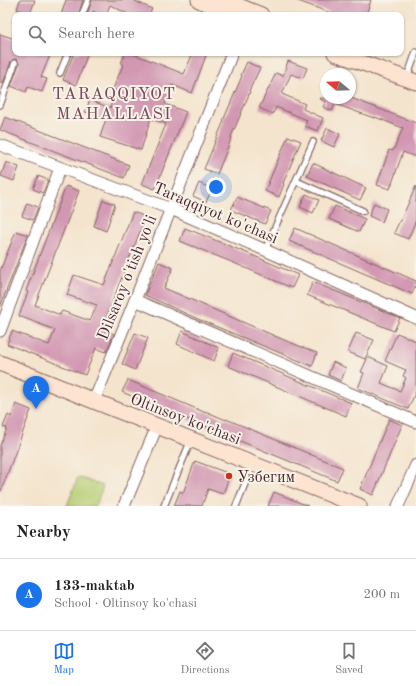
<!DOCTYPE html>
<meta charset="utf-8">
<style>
:root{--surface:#fff;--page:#f2f2f2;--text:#222;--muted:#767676;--line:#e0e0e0;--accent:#1a73e8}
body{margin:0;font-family:"Old Standard TT",serif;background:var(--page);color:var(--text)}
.compass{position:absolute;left:320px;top:68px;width:36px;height:36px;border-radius:50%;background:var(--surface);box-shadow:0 1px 3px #0004;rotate:289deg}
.you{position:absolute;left:216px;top:187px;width:14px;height:14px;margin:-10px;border:3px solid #fff;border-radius:50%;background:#1a73e8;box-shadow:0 0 0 6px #1a73e833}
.badge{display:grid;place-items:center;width:26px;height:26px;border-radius:50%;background:var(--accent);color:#fff;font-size:13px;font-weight:700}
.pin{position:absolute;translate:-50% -33px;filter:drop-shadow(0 1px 2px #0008)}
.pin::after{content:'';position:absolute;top:21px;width:14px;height:12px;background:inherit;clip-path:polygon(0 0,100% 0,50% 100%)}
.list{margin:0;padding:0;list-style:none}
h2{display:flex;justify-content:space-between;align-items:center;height:52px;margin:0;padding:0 16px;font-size:17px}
h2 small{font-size:13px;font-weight:400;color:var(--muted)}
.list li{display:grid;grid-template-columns:26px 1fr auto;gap:12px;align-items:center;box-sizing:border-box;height:72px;padding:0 16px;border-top:1px solid var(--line)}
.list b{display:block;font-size:15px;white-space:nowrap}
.list p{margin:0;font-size:13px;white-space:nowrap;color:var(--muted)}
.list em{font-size:13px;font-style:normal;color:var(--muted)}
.icon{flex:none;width:22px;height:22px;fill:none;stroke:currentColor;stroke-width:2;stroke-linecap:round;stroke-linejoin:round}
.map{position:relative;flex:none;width:416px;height:506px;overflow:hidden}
.search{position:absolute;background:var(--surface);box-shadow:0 1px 3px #0004;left:12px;right:12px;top:12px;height:44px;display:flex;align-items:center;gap:10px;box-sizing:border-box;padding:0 14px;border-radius:8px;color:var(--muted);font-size:15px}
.sheet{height:124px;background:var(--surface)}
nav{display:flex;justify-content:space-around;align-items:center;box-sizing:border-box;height:56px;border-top:1px solid var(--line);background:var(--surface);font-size:11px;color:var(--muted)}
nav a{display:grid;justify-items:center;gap:2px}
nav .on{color:var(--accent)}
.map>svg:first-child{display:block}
.green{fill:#b6ce72;stroke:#80764e}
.building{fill:#d298b2}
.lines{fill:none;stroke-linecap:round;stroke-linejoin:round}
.lane-casing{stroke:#866464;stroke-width:8}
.street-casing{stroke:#866464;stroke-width:13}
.secondary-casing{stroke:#866464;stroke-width:17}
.lane{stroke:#fff;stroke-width:5.5}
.street{stroke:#fff;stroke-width:11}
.secondary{stroke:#fde4d1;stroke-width:15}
.poi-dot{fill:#c8321e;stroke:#f7f3e8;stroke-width:1.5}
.labels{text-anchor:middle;stroke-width:4;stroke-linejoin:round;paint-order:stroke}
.street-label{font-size:16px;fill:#4a1f2b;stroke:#f7f3e8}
.poi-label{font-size:16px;fill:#4a1f2b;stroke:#f7f3e8;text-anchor:start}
.neighbourhood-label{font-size:17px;letter-spacing:1px;fill:#7a495a;stroke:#f7f3e8}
</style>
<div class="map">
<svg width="416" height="506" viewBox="0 0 416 506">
<rect width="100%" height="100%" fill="#f7f3e8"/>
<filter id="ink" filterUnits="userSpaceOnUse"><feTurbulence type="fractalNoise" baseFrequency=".025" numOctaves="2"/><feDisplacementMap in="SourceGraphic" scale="8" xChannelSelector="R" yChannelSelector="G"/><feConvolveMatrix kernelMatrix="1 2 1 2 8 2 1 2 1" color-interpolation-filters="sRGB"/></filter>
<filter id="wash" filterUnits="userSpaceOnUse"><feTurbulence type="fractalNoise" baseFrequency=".012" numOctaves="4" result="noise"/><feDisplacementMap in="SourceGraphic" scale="16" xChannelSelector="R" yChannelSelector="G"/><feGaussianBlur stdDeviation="0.9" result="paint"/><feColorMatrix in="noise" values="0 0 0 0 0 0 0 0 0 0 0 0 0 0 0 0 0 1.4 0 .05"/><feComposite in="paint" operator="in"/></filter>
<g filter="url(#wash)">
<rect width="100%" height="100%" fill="#f4e4cd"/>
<polygon class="green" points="78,477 103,486 96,506 67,506"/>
<g id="blocks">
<g class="building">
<polygon points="20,0 35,0 30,14 17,9"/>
<polygon points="66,0 83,0 78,15 61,15"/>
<polygon points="92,0 133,0 152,9 149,15 130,15 110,5 106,15 102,15 93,11 92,15 87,15"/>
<polygon points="298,0 371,0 366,15 336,15 298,1"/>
<polygon points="0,34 15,39 15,53 51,53 41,77 47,79 42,92 28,87 26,92 11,86 19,64 18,61 16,59 14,59 11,61 3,83 0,82"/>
<polygon points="74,53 88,53 76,85 63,80"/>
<polygon points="125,53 131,53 184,74 193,53 207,53 192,93 172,85 165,104 186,112 155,189 142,184 166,124 151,118 141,150 100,137 106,119 85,112 90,100 110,108 116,90 113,89 123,65 121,64"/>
<polygon points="288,61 307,68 303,78 291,74 282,94 305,104 303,109 323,118 318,131 305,126 307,120 276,107 273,114 259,108 276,73 283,76"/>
<polygon points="247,62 260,68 249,91 250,92 231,137 232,137 217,174 204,169 214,145 214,144 224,121 223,121 242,76 241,75"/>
<polygon points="320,98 351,98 416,123 416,157 403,152 390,189 377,185 389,150 393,151 403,128 375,117 374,118 335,104 332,111 323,107 326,101 320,99"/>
<polygon points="5,117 129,165 124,178 0,130"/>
<polygon points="327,128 340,134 334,147 321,141"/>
<polygon points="288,136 301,141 283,183 284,184 279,197 265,191"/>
<polygon points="6,162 19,167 14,181 1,176"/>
<polygon points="313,163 366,188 360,200 307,176"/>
<polygon points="38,176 48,180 43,193 33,189"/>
<polygon points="199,183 212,189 206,202 193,196"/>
<polygon points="66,186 79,191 35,305 60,315 62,311 90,321 97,305 67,295 74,275 104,285 133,212 146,217 130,257 130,256 102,329 114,334 106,352 96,348 85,375 7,344 12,331 49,345 55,330 19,316 28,292 26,291"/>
<polygon points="416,186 416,220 408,239 394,233 400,220 401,220"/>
<polygon points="306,194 319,200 313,213 300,207"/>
<polygon points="237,197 271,211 265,224 231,210"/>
<polygon points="103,200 115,204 106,231 94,226"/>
<polygon points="27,203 38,207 33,220 22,216"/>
<polygon points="374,203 387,209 382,222 369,216"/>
<polygon points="335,206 365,219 359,232 329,219"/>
<polygon points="185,228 247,253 298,275 292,288 234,263 180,241"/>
<polygon points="295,228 416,281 416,284 412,294 289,241"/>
<polygon points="16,231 28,235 0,307 0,271"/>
<polygon points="159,262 173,268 164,288 284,340 317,353 312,366 198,319 145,295"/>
<polygon points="313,282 400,318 394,331 307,295"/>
<polygon points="182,331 219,348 214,361 177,344"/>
<polygon points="135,333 148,338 135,370 122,364"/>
<polygon points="356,333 374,340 365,359 348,352"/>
<polygon points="397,333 416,341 416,391 408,409 358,388 364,373 361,372 368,357 388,366 381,383 400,391 406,378 403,376 406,370 385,361"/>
<polygon points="233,353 351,403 346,416 228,366"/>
<polygon points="333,362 346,368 341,381 328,375"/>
<polygon points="128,380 204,412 205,411 226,420 226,419 343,468 337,481 122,392"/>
<polygon points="16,404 31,410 1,491 0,491 0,446 7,428 3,427 8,415 11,417"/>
<polygon points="389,419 402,425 373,495 360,489"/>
<polygon points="195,461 230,474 223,494 208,489 202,506 174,506 180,491 183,493"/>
<polygon points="274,492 308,506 268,506"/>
</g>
</g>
</g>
<g filter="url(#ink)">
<use href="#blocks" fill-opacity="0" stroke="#866464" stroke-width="1"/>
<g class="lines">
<g class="lane-casing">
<g id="lane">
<polyline points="82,15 88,0"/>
<polyline points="60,73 68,53"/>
<polyline points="407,78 416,52"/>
<polyline points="0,105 15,63"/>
<polyline points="296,181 363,211"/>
<polyline points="265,250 313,142"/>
<polyline points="164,506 191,440"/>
<polyline points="236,506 253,464"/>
</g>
</g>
<g class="street-casing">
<g id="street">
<polyline points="0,145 171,209 265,250 416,318"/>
<polyline points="135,300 416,422"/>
<polyline points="0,331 60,168"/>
<polyline points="94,401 135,300 232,53"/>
<polyline points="124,506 157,426"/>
<polyline points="398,506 416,465"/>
</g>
</g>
<g class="secondary-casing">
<g id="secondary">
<polyline points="199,0 233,15"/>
<polyline points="224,0 261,15"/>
<polyline points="335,53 416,82"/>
<polyline points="0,363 94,401 359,506"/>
</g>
</g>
<use href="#lane" class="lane"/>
<use href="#street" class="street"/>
<use href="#secondary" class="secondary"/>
</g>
</g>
<circle class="poi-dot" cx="229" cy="476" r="4"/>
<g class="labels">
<g class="street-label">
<text transform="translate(216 212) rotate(23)" y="6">Taraqqiyot ko'chasi</text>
<text transform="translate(126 277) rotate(-68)" y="6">Dilsaroy o'tish yo'li</text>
<text transform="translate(186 418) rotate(21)" y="6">Oltinsoy ko'chasi</text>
</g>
<g class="poi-label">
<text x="237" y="482">Узбегим</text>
</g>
<g class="neighbourhood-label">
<text x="114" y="99">TARAQQIYOT<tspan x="114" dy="20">MAHALLASI</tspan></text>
</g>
</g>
</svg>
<svg class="compass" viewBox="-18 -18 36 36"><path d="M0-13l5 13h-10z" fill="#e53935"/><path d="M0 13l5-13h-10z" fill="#767676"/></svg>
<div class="you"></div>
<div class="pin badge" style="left:36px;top:409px">A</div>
<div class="search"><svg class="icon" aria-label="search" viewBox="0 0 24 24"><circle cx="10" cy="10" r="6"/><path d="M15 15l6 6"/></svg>Search here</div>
</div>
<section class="sheet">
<h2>Nearby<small></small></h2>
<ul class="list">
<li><span class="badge">A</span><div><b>133-maktab</b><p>School · Oltinsoy ko'chasi</p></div><em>200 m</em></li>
</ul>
</section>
<nav>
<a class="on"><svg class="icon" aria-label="map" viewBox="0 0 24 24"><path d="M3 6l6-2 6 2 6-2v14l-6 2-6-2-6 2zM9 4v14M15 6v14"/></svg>Map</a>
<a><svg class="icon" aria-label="directions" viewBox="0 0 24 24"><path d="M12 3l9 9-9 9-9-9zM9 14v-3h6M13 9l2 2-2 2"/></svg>Directions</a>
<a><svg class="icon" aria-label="saved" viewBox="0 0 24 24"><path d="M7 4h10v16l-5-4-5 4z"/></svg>Saved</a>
</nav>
